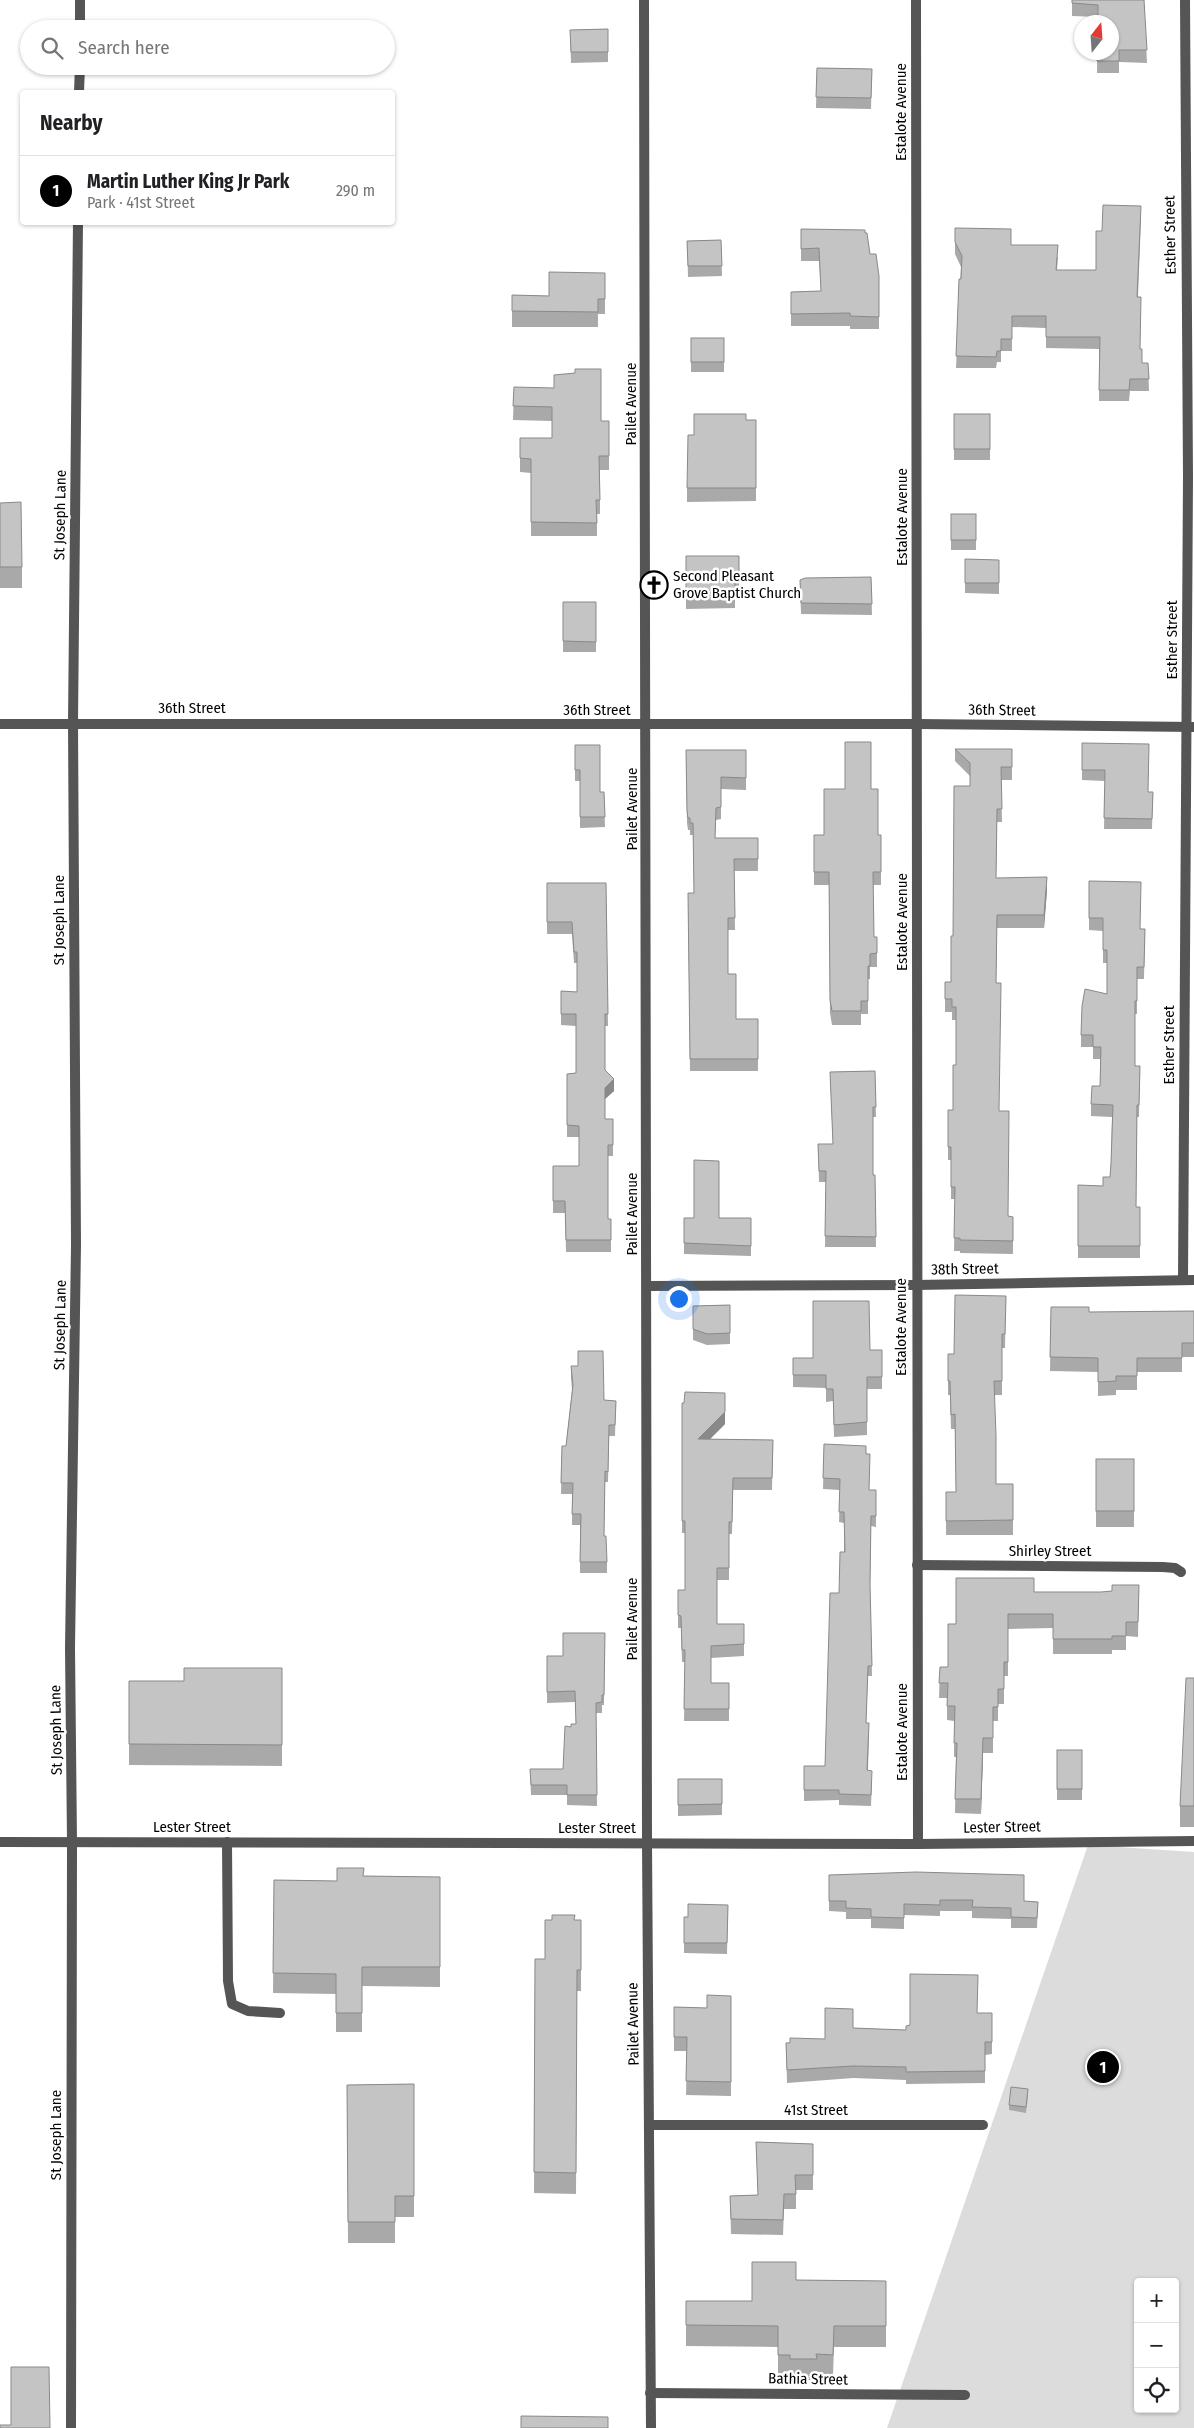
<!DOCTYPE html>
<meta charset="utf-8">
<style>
:root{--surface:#fff;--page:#f6f6f6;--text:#202124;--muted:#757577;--line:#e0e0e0;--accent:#000}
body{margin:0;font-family:"Fira Sans Condensed",sans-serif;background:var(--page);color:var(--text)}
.controls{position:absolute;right:15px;bottom:15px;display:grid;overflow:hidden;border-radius:5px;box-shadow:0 1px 4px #0004}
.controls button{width:45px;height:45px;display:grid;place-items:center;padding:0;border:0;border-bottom:1px solid var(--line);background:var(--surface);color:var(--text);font:25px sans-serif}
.compass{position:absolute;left:1074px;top:15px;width:45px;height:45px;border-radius:50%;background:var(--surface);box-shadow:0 1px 4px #0004;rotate:17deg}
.you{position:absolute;left:678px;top:1298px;width:18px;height:18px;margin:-12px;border:4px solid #fff;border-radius:50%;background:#1a73e8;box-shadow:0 0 0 8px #1a73e833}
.badge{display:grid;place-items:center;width:32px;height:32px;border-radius:50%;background:var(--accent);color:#fff;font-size:16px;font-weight:700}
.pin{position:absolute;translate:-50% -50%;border:2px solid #fff;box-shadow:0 1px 5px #0006}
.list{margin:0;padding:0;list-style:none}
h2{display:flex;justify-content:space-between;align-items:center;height:65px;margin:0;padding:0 20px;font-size:21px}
h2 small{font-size:16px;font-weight:400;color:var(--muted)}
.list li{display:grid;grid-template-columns:32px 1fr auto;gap:15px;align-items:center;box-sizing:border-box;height:70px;padding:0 20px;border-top:1px solid var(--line)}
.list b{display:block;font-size:19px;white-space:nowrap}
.list p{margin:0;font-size:16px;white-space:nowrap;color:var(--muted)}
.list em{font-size:16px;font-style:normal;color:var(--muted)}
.icon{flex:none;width:28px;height:28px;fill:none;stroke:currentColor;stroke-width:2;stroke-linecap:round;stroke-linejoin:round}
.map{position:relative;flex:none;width:1194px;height:2428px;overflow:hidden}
.search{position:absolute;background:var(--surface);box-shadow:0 1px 4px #0004;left:20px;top:20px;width:375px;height:55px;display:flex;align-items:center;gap:12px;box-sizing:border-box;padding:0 18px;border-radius:28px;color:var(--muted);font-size:19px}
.panel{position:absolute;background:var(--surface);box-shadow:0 1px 4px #0004;left:20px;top:90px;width:375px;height:135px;border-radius:5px}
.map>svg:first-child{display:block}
.green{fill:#dcdcdc;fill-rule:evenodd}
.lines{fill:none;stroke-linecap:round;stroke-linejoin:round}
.lane{stroke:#555;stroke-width:10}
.street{stroke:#555;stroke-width:10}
.wall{fill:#a9a9a9}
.shaded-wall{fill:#898989}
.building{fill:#c4c4c4;stroke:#898989}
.labels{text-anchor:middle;stroke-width:5;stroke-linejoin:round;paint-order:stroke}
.street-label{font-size:15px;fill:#000;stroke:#fff}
.poi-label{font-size:15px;fill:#000;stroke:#fff;text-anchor:start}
</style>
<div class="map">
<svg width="1194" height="2428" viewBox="0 0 1194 2428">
<rect width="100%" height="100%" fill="#fff"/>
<path class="green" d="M1088,1845L1194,1852V2428H887ZM1138,2282H1175V2409H1138Z"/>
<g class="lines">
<g class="lane">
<polyline points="227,1842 228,1981 232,2004 248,2011 280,2013"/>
<polyline points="650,2393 965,2395"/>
</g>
<g class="street">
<polyline points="644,0 647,1843 651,2428"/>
<polyline points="916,0 918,1844"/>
<polyline points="80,29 80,0"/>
<polyline points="79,92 80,66"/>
<polyline points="0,724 918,724 1194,727"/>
<polyline points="1183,1280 1188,477 1185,0"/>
<polyline points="647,1286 916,1285 1194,1280"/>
<polyline points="917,1565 1163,1567 1175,1568 1181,1572"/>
<polyline points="0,1842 918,1844 1194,1841"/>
<polyline points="649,2125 983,2125"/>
<polyline points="71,2428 72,1842 70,1648 76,1245 73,723 78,222"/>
</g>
</g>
<g class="wall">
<polygon points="1072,0 1144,0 1147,63 1119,62 1119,73 1097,73 1098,17 1072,16"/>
<polygon points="608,29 608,62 571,63 570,30"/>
<polygon points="817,68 872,69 871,109 816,108"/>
<polygon points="1141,218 1138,297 1140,349 1142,363 1148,363 1149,391 1130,391 1129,401 1099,401 1099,349 1046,348 1046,328 1012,327 1012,351 1001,351 1001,362 997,362 996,368 956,368 961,267 955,254 955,228 1011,245 1058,257 1057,270 1096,270 1102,231"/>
<polygon points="801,229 865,233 870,254 879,276 879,329 850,329 850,326 791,326 791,292 821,291 819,261 801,261"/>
<polygon points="721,240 722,276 688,277 687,241"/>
<polygon points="605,273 605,314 598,314 598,327 512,327 512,295 549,296"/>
<rect x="691" y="338" width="33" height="34"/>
<polygon points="514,387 601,421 609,421 609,470 600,470 600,514 597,514 597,536 531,536 531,473 520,472 520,438 552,438 552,421 513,420"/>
<rect x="954" y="414" width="36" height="46"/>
<polygon points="746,420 756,420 756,501 687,502 687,488 694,435"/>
<polygon points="0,503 22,567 22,588 0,588"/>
<rect x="951" y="514" width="25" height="36"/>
<polygon points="686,556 739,556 739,588 735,588 735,608 686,609"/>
<polygon points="965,559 999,560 999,594 965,593"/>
<polygon points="871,577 872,615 801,614 800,580"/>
<rect x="563" y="602" width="33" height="50"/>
<polygon points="1082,743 1148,792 1153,792 1152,829 1104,829 1105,781 1082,780"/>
<polygon points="575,745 600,792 604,792 605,827 580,828 580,781 575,781"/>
<polygon points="955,749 1012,749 1012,780 1001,780 1002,822 997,822 996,878 1047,890 1044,928 997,928 996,983 999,1111 1008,1216 1013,1217 1013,1254 960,1253 960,1251 954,1251 955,1199 951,1199 951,1160 948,1160 948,1110 953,1110 956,1065 956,1020 952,1020 952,1012 945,1012 945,982 951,982 953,936 970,786 970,776 955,761"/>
<polygon points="686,750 746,750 746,790 721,789 721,819 716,820 715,838 758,838 758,871 734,871 735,930 728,930 728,974 736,1019 758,1019 758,1071 690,1071 688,893 694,893 693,835 690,835 690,830 688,830 687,823"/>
<polygon points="871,789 878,835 881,835 881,885 873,885 874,937 877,937 877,967 870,967 870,979 868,979 868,1014 861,1014 861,1025 832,1025 830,1013 829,885 814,885 814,835 824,835"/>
<polygon points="1089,881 1141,929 1145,929 1144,979 1137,979 1137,1014 1135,1014 1135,1066 1140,1066 1139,1117 1137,1117 1136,1207 1140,1207 1140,1258 1078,1258 1078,1185 1103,1186 1110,1177 1111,1163 1112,1117 1091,1116 1091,1104 1100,1086 1100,1059 1093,1059 1093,1047 1081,1047 1081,1035 1107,994 1107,963 1103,963 1103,931 1089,930"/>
<polygon points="547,883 606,883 608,1026 605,1026 605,1070 614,1091 605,1099 605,1119 613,1119 613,1156 608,1156 608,1219 611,1219 611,1252 566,1252 565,1213 553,1213 553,1166 579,1166 579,1137 567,1137 567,1074 576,1073 576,1026 561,1025 561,991 577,992 577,963 574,963 572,934 547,934"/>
<polygon points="875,1071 876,1117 873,1117 873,1175 875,1175 876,1247 825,1247 826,1182 819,1182 818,1144 833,1144 830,1072"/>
<polygon points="684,1218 751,1218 751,1256 684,1254"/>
<polygon points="1006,1296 1005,1348 1002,1348 1002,1395 994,1395 996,1484 1013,1484 1013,1535 946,1535 946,1492 956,1492 955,1429 951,1429 950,1395 948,1395 948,1354 954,1354"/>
<polygon points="730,1305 730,1344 707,1345 693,1340 693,1306"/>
<polygon points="1051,1307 1089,1312 1194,1311 1194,1357 1182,1357 1182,1372 1137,1372 1137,1390 1116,1390 1116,1395 1098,1396 1098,1372 1050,1371"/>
<polygon points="870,1350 882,1350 882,1389 867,1389 867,1435 834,1437 833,1401 826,1402 826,1388 793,1387 793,1358 813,1358"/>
<polygon points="571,1366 604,1400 616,1401 615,1436 609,1436 608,1482 605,1482 604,1536 607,1562 607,1573 580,1573 580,1525 572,1525 572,1494 561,1494 562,1446 566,1446 572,1390 571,1377"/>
<polygon points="682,1403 725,1424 710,1439 773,1440 772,1490 733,1490 732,1534 729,1534 729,1580 717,1580 717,1624 744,1624 744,1656 711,1658 711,1683 729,1683 729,1721 684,1721 685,1662 682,1662 681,1628 678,1628 678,1602 685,1590 685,1533 682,1533"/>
<polygon points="824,1444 866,1454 869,1490 876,1490 876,1527 871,1526 870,1589 872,1676 868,1676 866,1723 869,1734 868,1770 872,1781 871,1806 839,1805 839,1800 804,1801 804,1766 825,1766 839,1593 844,1552 844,1523 839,1522 840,1490 823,1489"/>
<rect x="1096" y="1459" width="38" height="68"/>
<polygon points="1139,1585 1138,1637 1126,1636 1126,1650 1112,1650 1112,1654 1053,1654 1053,1628 1008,1629 1008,1676 1004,1676 1004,1704 998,1704 998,1721 993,1721 993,1753 983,1753 981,1814 955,1813 956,1757 954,1757 954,1721 947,1720 947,1698 939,1698 940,1667 948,1667 956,1624 1034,1592 1101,1592 1112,1591"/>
<polygon points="605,1633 604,1705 602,1705 602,1713 596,1713 597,1806 567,1805 567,1795 531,1795 530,1769 563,1769 571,1727 576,1724 575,1702 547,1703 547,1656 563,1656"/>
<polygon points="282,1668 282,1766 129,1765 129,1681 184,1681"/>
<polygon points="1194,1678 1194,1827 1180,1827 1180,1806"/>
<rect x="1057" y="1750" width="25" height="50"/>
<polygon points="678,1779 722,1779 722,1815 678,1816"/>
<polygon points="829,1875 1024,1901 1038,1902 1037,1928 1011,1928 1011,1919 972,1918 972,1911 940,1911 940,1916 904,1915 904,1929 871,1928 871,1919 846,1919 846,1912 829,1911"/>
<polygon points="364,1876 440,1877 440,1987 362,1986 362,2032 336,2032 336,1994 273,1993 274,1880 337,1881"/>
<polygon points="728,1905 727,1954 684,1953 684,1917 688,1917"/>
<polygon points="575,1920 581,1920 581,1991 577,1991 576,2194 534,2193 535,1959 545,1959"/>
<polygon points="731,1996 731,2096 686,2095 687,2051 674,2051 674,2007 707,2008"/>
<polygon points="977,2013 992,2013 992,2054 985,2055 985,2083 906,2084 906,2080 853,2078 787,2083 786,2043 825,2039 853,2028 906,2030"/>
<polygon points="414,2084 414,2217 395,2217 395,2243 348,2243 347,2085"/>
<polygon points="1028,2095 1026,2113 1009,2110 1009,2105"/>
<polygon points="756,2142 813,2144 813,2190 796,2190 796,2209 784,2209 783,2235 731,2234 730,2196 758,2195"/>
<polygon points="796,2280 886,2281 886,2347 834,2347 833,2376 817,2375 817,2380 790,2380 790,2376 778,2376 778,2347 686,2346 686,2301 752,2301"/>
</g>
<g class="shaded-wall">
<polygon points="1047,877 1047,890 1044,928 1044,915"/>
<polygon points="614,1079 614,1091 605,1099 605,1088"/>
<polygon points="725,1393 725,1424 698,1451 698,1439"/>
<polygon points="983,1738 983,1753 981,1814 981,1799"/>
</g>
<g class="building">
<polygon points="1072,0 1144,0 1147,50 1119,50 1119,61 1097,61 1097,52 1112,52 1112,22 1098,22 1098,5 1072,3"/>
<polygon points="608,29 608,52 571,52 570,30"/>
<polygon points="817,68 872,69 871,98 816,97"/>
<polygon points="1103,205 1141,206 1137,297 1141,297 1140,349 1142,349 1142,363 1148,363 1149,379 1130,379 1129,390 1099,390 1100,337 1046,337 1046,316 1012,316 1012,339 1001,339 1001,351 997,351 996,357 956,356 959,279 961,279 962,256 955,242 955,228 1011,229 1011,245 1058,245 1056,270 1096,270 1096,231 1102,231"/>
<polygon points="801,229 865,230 865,233 867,233 870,254 876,254 879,276 879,317 850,316 850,313 791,314 791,292 821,291 819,248 801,249"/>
<polygon points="721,240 722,266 688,266 687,241"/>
<polygon points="549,272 605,273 605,299 598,299 598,312 512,311 512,295 549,296"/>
<rect x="691" y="338" width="33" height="24"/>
<polygon points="575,369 601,369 601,421 609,421 609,456 599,456 600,500 596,500 597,523 531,522 531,459 520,458 520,438 552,438 552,407 513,406 514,387 554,388 554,375 575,373"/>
<polygon points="694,414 746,414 746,420 756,420 756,488 687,488 688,435 694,435"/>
<rect x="954" y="414" width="36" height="35"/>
<polygon points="21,502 22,567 0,567 0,503"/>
<rect x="951" y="514" width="25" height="26"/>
<polygon points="686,556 739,556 739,572 735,572 735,592 686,593"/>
<polygon points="965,559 999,560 999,583 965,583"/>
<polygon points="871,577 872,604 801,603 800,580 805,578"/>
<polygon points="563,602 596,602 596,642 563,641"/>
<polygon points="845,742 871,742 871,789 878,789 878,835 881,835 881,872 873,872 874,937 877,937 877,953 870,954 870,966 868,966 868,1001 861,1001 861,1011 832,1011 830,1000 829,872 814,872 814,835 824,835 824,789 845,789"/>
<polygon points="1082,743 1149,744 1148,792 1153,792 1152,819 1104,818 1105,770 1082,770"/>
<polygon points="575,745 600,745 600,792 604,792 605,817 580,817 580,770 575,770"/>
<polygon points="955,749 1012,749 1012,767 1001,767 1002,809 997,809 996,878 1047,877 1044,915 997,915 996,983 1001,983 999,1111 1009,1111 1008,1216 1013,1217 1013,1241 960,1240 960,1238 954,1238 955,1187 951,1187 951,1147 948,1147 948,1110 953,1110 953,1065 956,1065 956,1007 952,1007 952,999 945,999 945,982 951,982 951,936 953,936 954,786 970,786 970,763"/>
<polygon points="686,750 746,750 746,778 721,777 721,807 716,808 715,838 758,838 758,859 734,859 735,918 728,918 728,974 736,974 736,1019 758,1019 758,1059 690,1059 688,893 694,893 693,823 690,823 690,818 688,818 687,811"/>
<polygon points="1089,881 1141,882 1140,929 1145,929 1144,967 1137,967 1137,1001 1135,1001 1135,1066 1140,1066 1139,1105 1137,1105 1136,1207 1140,1207 1140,1246 1078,1246 1078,1185 1103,1186 1103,1177 1110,1177 1111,1163 1113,1105 1091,1104 1092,1086 1100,1086 1101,1047 1093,1047 1093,1035 1081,1035 1082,1006 1085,989 1107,994 1107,950 1103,950 1103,918 1089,918"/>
<polygon points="547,883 606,883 608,1014 605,1014 605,1070 614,1079 605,1088 605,1119 613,1119 613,1145 608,1145 608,1219 611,1219 611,1240 566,1240 565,1201 553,1201 553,1166 579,1166 579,1126 567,1125 567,1074 576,1073 576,1014 561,1014 561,991 577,992 577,952 574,952 572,922 547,922"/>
<polygon points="875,1071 876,1107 873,1107 873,1175 875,1175 876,1237 825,1236 826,1171 819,1171 818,1144 833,1144 830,1072"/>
<polygon points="694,1160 719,1161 719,1218 751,1218 751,1246 684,1243 684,1218 694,1218"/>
<polygon points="955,1295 1006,1296 1005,1334 1002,1334 1002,1381 994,1381 996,1436 996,1484 1013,1484 1013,1520 946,1521 946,1492 956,1492 955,1414 951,1415 950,1381 948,1381 948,1354 954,1354"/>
<polygon points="813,1301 869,1301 870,1350 882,1350 882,1377 867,1377 867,1422 834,1425 833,1389 826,1389 826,1375 793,1375 793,1358 813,1358"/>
<polygon points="730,1305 730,1333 707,1334 693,1329 693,1306"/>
<polygon points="1051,1307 1089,1307 1089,1312 1194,1311 1194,1343 1182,1343 1182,1358 1137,1358 1137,1376 1116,1376 1116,1381 1098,1382 1098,1358 1050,1357"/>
<polygon points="578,1351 603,1351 604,1400 616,1401 615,1425 609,1425 608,1472 605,1471 604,1536 606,1536 607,1562 580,1562 581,1514 572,1514 573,1483 561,1483 562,1446 566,1446 573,1385 571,1366 578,1366"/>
<polygon points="685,1392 725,1393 725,1412 698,1439 773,1440 772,1478 733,1478 732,1522 729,1522 729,1568 717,1568 717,1624 744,1624 744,1644 711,1646 711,1683 729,1683 729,1709 684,1709 685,1650 682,1650 681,1616 678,1615 678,1590 685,1590 685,1521 682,1521 682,1403 684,1403"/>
<polygon points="824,1444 866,1446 866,1454 870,1454 869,1490 876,1490 876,1516 871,1516 870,1584 872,1666 868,1666 866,1723 869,1723 867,1770 872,1771 871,1795 839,1794 839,1790 804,1790 804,1766 825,1766 830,1593 839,1593 840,1552 845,1552 844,1512 839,1512 840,1479 823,1478"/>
<rect x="1096" y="1459" width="38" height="52"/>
<polygon points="956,1578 1034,1578 1034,1592 1101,1592 1112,1591 1112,1585 1139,1585 1138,1622 1126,1622 1126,1636 1112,1636 1112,1639 1053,1639 1053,1614 1008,1614 1008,1662 1004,1662 1004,1689 998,1689 998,1707 993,1707 993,1738 983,1738 981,1799 955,1799 957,1743 954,1743 955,1706 947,1706 948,1683 939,1683 940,1667 948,1667 948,1624 956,1624"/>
<polygon points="563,1633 605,1633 604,1695 602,1695 602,1702 596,1703 597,1795 567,1795 567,1785 531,1785 530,1769 563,1769 565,1726 571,1727 571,1724 576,1724 575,1691 547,1692 547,1656 563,1656"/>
<polygon points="184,1668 282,1668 282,1745 129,1744 129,1681 184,1681"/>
<polygon points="1186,1678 1194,1678 1194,1806 1180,1806"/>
<rect x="1057" y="1750" width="25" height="39"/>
<polygon points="678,1779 722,1779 722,1804 678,1805"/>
<polygon points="337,1868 364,1868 363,1876 440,1877 440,1967 362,1967 362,2013 336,2013 336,1974 273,1973 274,1880 337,1881"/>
<polygon points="916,1872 1024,1875 1024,1901 1038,1902 1037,1918 1011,1917 1011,1908 972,1907 973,1900 940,1900 940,1905 904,1904 904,1918 871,1917 871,1909 846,1908 846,1901 829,1901 829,1875"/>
<polygon points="688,1904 728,1905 727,1943 684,1943 684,1917 688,1917"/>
<polygon points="552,1915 575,1915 574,1920 581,1920 581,1970 577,1970 576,2173 534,2172 535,1959 545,1959 545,1920 552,1920"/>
<polygon points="910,1974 978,1975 977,2013 992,2013 992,2042 985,2042 985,2071 906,2072 906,2067 853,2066 787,2070 786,2043 790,2043 790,2038 825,2039 825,2008 853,2009 853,2028 906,2030 906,2026 910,2025"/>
<polygon points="707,1995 731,1996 731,2082 686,2081 687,2037 674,2037 674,2007 707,2008"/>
<polygon points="414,2084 414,2196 395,2196 395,2222 348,2222 347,2085"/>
<polygon points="1011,2087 1028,2089 1026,2107 1009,2105"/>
<polygon points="756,2142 813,2144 813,2175 795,2175 796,2194 784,2194 783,2220 731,2219 730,2196 758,2195"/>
<polygon points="752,2262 796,2262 796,2280 886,2281 886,2326 834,2326 833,2355 816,2354 817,2359 790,2359 790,2355 778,2355 778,2326 686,2325 686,2301 752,2301"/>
<polygon points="11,2367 49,2367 50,2428 0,2428 0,2425 11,2425"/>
<polygon points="521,2416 608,2417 608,2428 521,2428"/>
</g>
<defs>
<g id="church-ring" transform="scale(1.4375)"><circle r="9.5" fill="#fff" stroke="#000" stroke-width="1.5"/><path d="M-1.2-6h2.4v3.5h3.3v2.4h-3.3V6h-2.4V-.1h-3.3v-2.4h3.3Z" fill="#000"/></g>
</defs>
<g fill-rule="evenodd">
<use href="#church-ring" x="654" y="585"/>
</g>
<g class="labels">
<g class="street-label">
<text transform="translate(901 112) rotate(-90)" y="5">Estalote Avenue</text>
<text transform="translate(1170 235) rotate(-91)" y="5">Esther Street</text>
<text transform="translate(631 404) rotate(-90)" y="5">Pailet Avenue</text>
<text transform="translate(60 515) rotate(-89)" y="5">St Joseph Lane</text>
<text transform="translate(902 517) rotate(-90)" y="5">Estalote Avenue</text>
<text transform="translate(1172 640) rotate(-90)" y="5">Esther Street</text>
<text x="192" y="713">36th Street</text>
<text x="597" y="715">36th Street</text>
<text transform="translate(1002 710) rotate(1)" y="5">36th Street</text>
<text transform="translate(632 809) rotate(-90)" y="5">Pailet Avenue</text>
<text transform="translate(59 920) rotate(-90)" y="5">St Joseph Lane</text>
<text transform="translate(902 922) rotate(-90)" y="5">Estalote Avenue</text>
<text transform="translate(1169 1045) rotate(-90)" y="5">Esther Street</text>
<text transform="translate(632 1214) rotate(-90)" y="5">Pailet Avenue</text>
<text transform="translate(965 1269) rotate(-1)" y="5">38th Street</text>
<text transform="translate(60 1325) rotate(-89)" y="5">St Joseph Lane</text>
<text transform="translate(901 1327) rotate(-90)" y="5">Estalote Avenue</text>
<text x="1050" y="1556">Shirley Street</text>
<text transform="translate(632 1619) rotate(-90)" y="5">Pailet Avenue</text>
<text transform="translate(56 1730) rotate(-91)" y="5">St Joseph Lane</text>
<text transform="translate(902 1732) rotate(-90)" y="5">Estalote Avenue</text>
<text x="192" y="1832">Lester Street</text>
<text transform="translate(1002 1827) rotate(-1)" y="5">Lester Street</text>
<text x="597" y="1833">Lester Street</text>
<text transform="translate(633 2024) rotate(-91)" y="5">Pailet Avenue</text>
<text x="816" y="2115">41st Street</text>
<text transform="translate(56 2135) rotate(-90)" y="5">St Joseph Lane</text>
<text transform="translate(808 2379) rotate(1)" y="5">Bathia Street</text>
</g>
<g class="poi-label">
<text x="673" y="581">Second Pleasant<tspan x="673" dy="17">Grove Baptist Church</tspan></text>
</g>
</g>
</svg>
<div class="controls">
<button>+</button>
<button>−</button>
<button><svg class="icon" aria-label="locate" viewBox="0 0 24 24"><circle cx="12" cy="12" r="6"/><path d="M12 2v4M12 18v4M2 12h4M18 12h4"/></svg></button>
</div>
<svg class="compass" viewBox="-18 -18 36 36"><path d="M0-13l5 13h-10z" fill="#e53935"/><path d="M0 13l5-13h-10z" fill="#757577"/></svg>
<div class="you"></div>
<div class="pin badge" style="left:1103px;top:2067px">1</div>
<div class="search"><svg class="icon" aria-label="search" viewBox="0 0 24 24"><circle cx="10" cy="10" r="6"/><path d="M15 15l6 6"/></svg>Search here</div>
<section class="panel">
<h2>Nearby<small></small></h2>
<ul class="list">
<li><span class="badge">1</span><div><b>Martin Luther King Jr Park</b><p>Park · 41st Street</p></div><em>290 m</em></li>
</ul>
</section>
</div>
